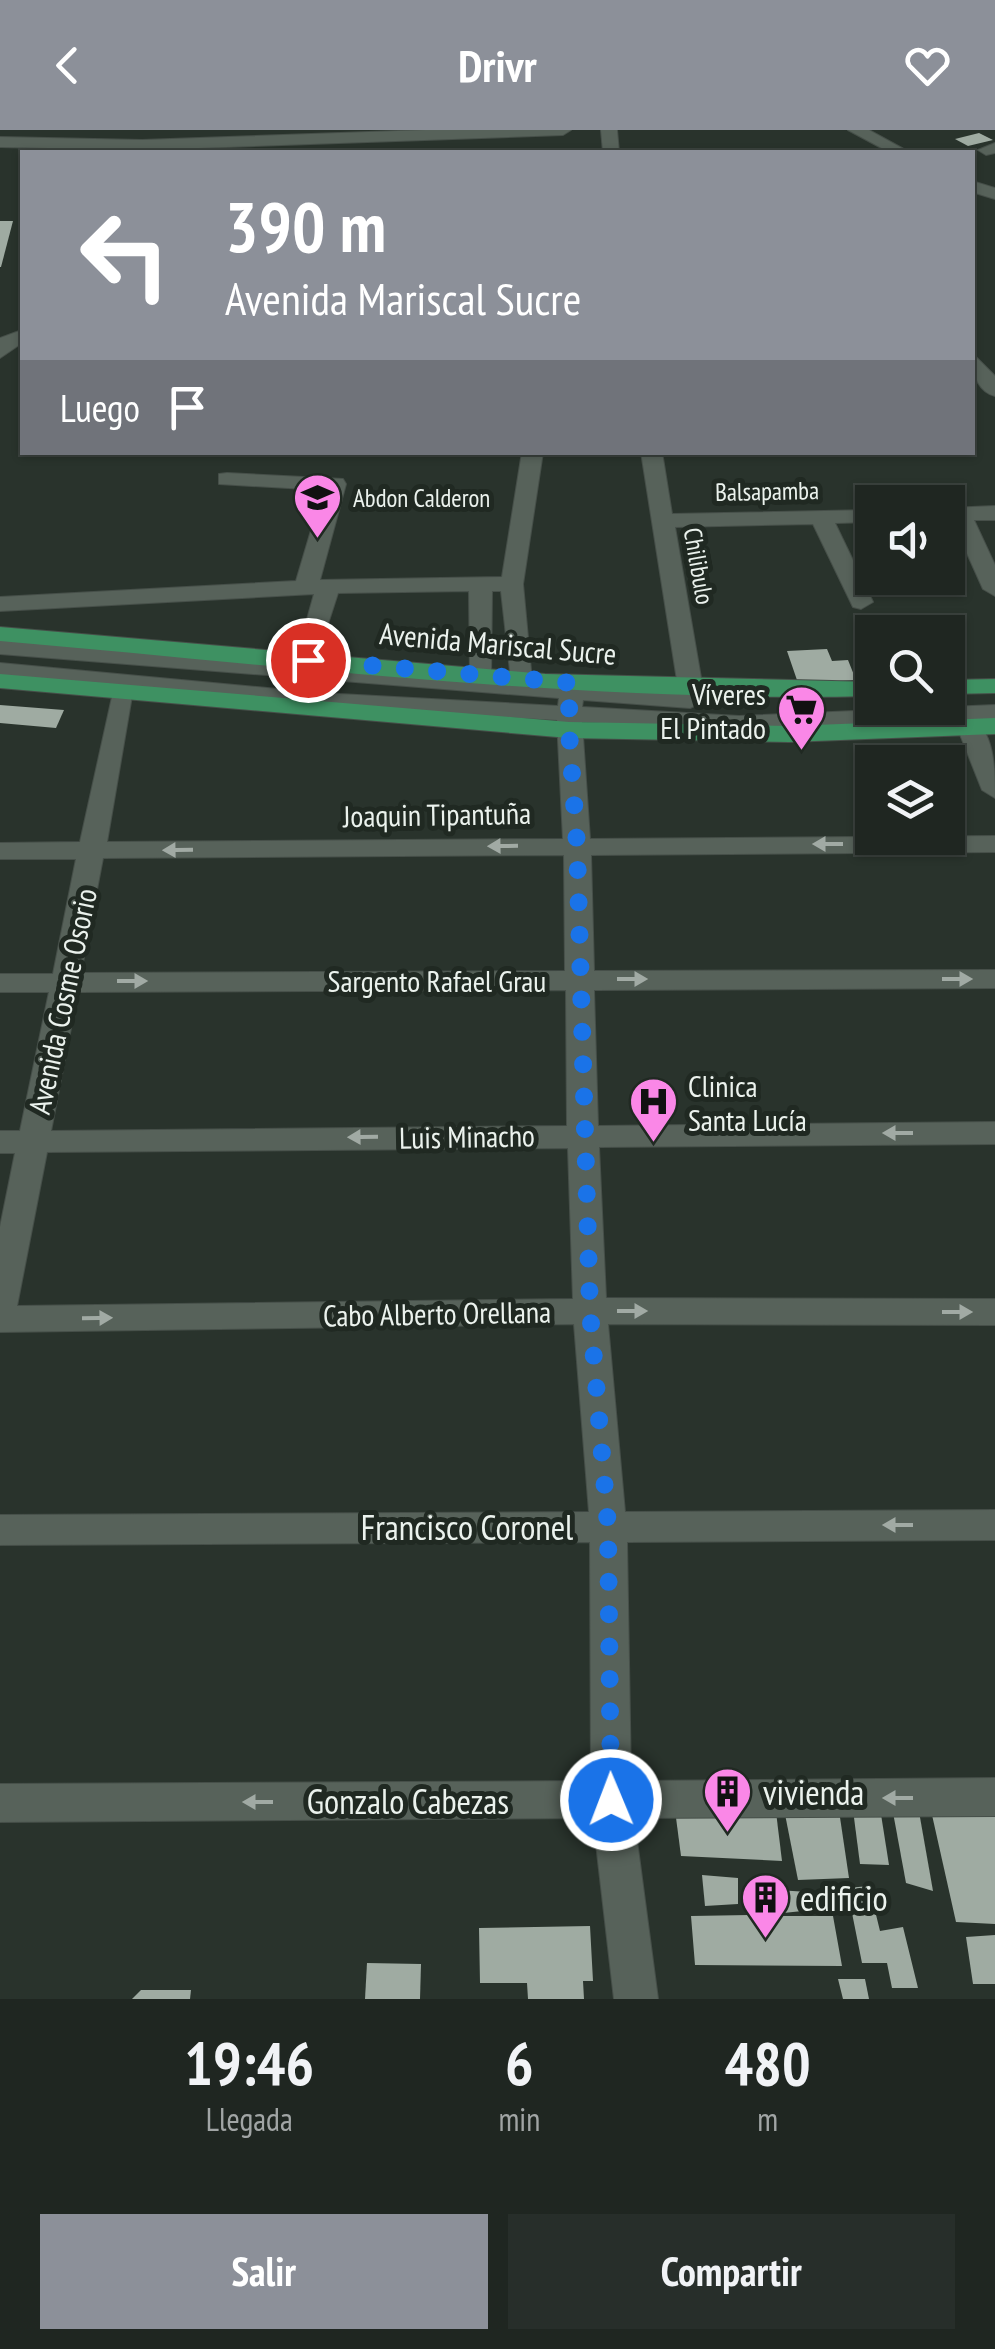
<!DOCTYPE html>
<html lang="es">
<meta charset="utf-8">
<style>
:root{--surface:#1f2621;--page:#272e2a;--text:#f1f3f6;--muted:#a1a5a5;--line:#3c433f;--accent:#8c9099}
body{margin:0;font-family:"PT Sans Narrow",sans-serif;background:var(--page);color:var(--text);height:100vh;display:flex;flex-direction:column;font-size:38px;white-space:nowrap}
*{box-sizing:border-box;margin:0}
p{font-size:32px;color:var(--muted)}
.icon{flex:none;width:55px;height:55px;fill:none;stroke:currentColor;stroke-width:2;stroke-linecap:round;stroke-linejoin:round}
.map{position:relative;height:1869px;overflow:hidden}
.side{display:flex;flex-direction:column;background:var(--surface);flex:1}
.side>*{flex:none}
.banner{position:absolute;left:20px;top:20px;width:955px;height:305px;border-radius:0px;box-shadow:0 2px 8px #0004,0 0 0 2px var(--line);background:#8c9099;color:#fff;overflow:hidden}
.fabs{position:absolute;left:855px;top:355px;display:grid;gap:20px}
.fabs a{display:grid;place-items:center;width:110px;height:110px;border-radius:0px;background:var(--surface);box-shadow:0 2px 8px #0004,0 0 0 2px var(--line);font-size:50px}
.pin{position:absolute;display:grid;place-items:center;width:85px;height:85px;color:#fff;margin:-42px;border:5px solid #fff;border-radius:50%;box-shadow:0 2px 10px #0007}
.me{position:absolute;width:110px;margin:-55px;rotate:359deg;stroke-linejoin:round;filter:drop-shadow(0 0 8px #0008)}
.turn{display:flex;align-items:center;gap:35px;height:210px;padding:0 40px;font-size:45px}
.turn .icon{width:130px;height:130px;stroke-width:2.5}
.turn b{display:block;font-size:70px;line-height:85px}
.then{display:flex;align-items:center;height:95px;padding:0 40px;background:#0003;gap:20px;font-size:38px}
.eta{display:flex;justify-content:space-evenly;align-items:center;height:170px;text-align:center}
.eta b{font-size:60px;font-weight:600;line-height:70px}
.action{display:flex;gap:20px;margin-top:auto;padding:20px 40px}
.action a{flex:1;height:115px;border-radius:0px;background:var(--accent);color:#fff;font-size:40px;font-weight:600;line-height:115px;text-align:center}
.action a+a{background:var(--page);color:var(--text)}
header{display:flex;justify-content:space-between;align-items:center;height:130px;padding:0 40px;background:var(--accent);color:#fff;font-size:45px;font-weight:600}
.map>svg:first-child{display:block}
.building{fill:#9faba2}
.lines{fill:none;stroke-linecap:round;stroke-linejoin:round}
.minor-casing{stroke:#464f49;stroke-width:2}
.major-casing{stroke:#464f49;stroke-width:2}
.minor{fill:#57625a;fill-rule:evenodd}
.major{fill:#3e9162;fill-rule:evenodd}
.oneway{fill:#a1aaa4}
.route{stroke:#1a73e8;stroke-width:18;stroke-dasharray:0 32.4}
.labels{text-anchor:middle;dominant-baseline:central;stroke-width:10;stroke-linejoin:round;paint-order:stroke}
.far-street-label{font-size:25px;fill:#ebf2ed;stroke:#202922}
.far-poi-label{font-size:25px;fill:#ebf2ed;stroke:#202922;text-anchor:start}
.street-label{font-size:30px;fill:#ebf2ed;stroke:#202922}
.poi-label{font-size:30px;fill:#ebf2ed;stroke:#202922;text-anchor:end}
.near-street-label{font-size:35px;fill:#ebf2ed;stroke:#202922}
.near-poi-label{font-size:35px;fill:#ebf2ed;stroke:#202922;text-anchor:start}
</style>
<header><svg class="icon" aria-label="back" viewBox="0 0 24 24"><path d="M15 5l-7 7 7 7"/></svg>Drivr<svg class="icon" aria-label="heart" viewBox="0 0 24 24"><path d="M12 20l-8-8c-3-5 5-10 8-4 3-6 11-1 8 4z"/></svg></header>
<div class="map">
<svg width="995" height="1869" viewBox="0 0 995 1869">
<rect width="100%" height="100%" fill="#29332c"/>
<g class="building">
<path d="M 979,3 L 993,10 L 968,16 L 955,9 Z"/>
<path d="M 0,91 L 13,91 L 1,137 L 0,137 Z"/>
<path d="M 827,519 L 832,531 L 848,530 L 856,550 L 798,553 L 787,521 Z"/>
<path d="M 0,575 L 64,580 L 56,598 L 0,593 Z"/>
<path d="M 782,1669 L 838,1674 L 849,1748 L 798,1750 Z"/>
<path d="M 995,1674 L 995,1794 L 956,1792 L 930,1676 Z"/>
<path d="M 918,1676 L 933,1761 L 906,1753 L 892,1677 Z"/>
<path d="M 880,1678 L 889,1735 L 860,1734 L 853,1680 Z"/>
<path d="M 675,1680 L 776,1682 L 782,1731 L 681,1726 Z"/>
<path d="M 702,1745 L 738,1748 L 738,1774 L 705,1776 Z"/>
<path d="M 869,1756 L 880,1801 L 903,1797 L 918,1858 L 892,1858 L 887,1833 L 862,1833 L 847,1758 Z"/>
<path d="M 747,1758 L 808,1762 L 812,1780 L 755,1786 L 833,1786 L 842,1836 L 695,1835 L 691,1786 L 749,1785 Z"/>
<path d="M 590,1796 L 593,1851 L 583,1851 L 584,1869 L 528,1869 L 527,1853 L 480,1853 L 479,1798 Z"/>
<path d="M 995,1805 L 995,1854 L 973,1854 L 966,1807 Z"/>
<path d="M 367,1833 L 421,1834 L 420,1869 L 365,1869 Z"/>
<path d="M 838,1849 L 865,1849 L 869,1869 L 843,1869 Z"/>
<path d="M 141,1860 L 191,1860 L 190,1869 L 132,1869 Z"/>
</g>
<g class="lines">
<defs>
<g id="minor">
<path d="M 425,0 L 571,0 L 563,5 L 142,20 L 0,17 L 0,7 L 142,10 Z"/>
<path d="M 601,0 L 617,0 L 619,22 L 603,22 Z"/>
<path d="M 848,0 L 869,0 L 909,22 L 889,22 Z"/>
<path d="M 995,13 L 995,23 L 986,25 L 978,20 Z"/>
<path d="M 972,51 L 995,58 L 995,69 L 972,62 Z"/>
<path d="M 22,200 L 22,213 L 0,228 L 0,208 Z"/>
<path d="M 972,223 L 995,246 L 995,266 C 976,261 972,240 972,223 Z"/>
<path d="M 522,322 L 543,322 L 523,454 L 532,551 L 561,554 L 573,546 L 582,548 L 585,555 L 679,563 L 641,322 L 662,322 L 672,384 L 872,380 L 872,392 L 835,393 L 873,472 L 861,479 L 853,477 L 813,394 L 675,397 L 705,571 L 690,578 L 583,570 L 582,577 L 739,586 L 995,575 L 995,589 L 974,590 C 995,604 995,643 995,668 L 982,660 L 957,597 L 965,591 L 739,600 L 582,592 L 590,709 L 995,706 L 995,722 L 591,725 L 594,841 L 995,840 L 995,858 L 594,860 L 598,996 L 995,992 L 995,1014 L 599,1017 L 606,1168 L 995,1169 L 995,1195 L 608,1194 L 625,1382 L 995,1380 L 995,1410 L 627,1412 L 631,1651 L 995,1648 L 995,1686 L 634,1688 L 658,1869 L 614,1869 L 593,1688 L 0,1692 L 0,1654 L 591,1651 L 590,1412 L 0,1415 L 0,1385 L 589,1382 L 574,1194 L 0,1202 L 0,1097 L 15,1023 L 0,1023 L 0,1001 L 20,1001 L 49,862 L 0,862 L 0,844 L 53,844 L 76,729 L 0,729 L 0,713 L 80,712 L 114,558 L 0,547 L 0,533 L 321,563 L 558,576 L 559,568 L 0,524 L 0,510 L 299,533 L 296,529 L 314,464 L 0,481 L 0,467 L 296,451 L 323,360 L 219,354 L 219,344 L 227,343 L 343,349 L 346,354 L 320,450 L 502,447 ZM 469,461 L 470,546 L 315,534 L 338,463 ZM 492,461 L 501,461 L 511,550 L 491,548 ZM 133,560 L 321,577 L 557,590 L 563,709 L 107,712 ZM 564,725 L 565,841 L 81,843 L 103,728 ZM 566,860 L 567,996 L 51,1001 L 78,862 ZM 568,1018 L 573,1169 L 17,1176 L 47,1022 Z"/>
<path d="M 995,376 L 995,390 L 974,390 L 995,435 L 995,466 L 983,459 L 952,390 L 948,390 L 948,378 Z"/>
</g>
<g id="major">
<path d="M 0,497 L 545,544 L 872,552 L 872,566 C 581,573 290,536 0,511 Z"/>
<path d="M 0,544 L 569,592 L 789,596 L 995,588 L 995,604 L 789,612 L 569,608 L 0,558 Z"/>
<path d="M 995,549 L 995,563 L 948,564 L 948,550 Z"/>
</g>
</defs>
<use href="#minor" class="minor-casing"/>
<use href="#major" class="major-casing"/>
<use href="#minor" class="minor"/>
<use href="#major" class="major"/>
</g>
<defs><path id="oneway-solid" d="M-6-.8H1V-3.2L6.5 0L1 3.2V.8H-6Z" transform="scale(2.5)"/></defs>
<g class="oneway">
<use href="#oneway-solid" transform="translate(828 714) rotate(180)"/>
<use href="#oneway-solid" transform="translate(503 716) rotate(179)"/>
<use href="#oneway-solid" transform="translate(178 720) rotate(179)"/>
<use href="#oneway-solid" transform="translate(632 849)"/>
<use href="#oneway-solid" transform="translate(957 849)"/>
<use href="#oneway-solid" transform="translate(132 851)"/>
<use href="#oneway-solid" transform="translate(898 1003) rotate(180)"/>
<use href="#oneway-solid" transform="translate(363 1007) rotate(179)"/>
<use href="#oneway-solid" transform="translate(632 1181)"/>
<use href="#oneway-solid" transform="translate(957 1182)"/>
<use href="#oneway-solid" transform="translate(97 1188) rotate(-1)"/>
<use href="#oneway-solid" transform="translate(898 1395) rotate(180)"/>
<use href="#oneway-solid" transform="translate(898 1668) rotate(180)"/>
<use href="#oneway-solid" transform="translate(258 1672) rotate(180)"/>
</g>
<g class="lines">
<path class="route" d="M 308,530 L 573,553 L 568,586 L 577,715 L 590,1181 L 608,1396 L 611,1670"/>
</g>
<defs>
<symbol id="school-pin" viewBox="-11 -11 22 30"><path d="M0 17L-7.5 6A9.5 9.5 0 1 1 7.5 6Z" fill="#fa87e7" stroke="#202922"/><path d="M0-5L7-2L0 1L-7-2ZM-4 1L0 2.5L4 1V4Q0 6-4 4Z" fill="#111"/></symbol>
<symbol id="supermarket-pin" viewBox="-11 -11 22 30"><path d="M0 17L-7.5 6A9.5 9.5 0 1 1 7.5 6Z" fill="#fa87e7" stroke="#202922"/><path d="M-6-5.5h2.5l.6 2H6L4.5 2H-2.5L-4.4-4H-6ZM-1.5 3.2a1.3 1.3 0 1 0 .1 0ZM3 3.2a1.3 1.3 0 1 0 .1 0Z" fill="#111"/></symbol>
<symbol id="hospital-pin" viewBox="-11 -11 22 30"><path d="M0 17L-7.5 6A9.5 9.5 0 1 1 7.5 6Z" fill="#fa87e7" stroke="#202922"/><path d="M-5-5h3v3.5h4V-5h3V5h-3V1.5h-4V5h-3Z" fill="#111"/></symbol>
<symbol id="building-pin" viewBox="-11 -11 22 30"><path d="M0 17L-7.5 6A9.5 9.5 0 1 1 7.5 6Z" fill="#fa87e7" stroke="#202922"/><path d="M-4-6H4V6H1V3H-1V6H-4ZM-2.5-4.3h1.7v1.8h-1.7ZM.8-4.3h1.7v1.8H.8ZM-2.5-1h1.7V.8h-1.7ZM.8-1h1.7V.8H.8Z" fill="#111"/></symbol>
</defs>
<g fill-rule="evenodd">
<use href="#school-pin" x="290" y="340" width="55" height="75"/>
<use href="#supermarket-pin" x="774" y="552" width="55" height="75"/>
<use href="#hospital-pin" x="626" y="944" width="55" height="75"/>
<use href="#building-pin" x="700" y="1634" width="55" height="75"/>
<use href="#building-pin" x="738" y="1740" width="55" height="75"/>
</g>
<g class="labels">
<g class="far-street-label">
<text transform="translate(767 361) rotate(-1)">Balsapamba</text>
<text transform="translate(699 436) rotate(80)">Chilibulo</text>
</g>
<g class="far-poi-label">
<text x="353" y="368">Abdon Calderon</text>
</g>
<g class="street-label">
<text transform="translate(498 513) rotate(5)">Avenida Mariscal Sucre</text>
<text transform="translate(437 684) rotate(-1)">Joaquin Tipantuña</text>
<text x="437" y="850">Sargento Rafael Grau</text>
<text transform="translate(62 871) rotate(-78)">Avenida Cosme Osorio</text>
<text transform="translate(467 1006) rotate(-1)">Luis Minacho</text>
<text transform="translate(437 1183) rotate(-1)">Cabo Alberto Orellana</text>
</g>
<g class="poi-label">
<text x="766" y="563">Víveres<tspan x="766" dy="34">El Pintado</tspan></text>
<text x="688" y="955" text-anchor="start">Clinica<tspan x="688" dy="34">Santa Lucía</tspan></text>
</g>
<g class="near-street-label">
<text x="467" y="1397">Francisco Coronel</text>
<text x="408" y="1671">Gonzalo Cabezas</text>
</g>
<g class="near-poi-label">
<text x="763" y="1662">vivienda</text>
<text x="800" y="1768">edificio</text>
</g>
</g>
</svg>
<div class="fabs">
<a><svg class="icon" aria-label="sound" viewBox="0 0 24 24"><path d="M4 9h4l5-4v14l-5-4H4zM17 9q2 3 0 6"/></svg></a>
<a><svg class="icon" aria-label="search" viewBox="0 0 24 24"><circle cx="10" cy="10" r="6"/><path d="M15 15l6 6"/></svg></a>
<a><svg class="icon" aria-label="layers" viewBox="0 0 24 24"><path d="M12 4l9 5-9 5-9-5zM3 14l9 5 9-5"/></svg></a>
</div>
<div class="pin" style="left:308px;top:530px;background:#d93025"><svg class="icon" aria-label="arrive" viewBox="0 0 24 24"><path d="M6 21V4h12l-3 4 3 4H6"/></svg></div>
<svg class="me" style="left:611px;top:1670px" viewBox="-20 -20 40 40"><circle r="17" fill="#1a73e8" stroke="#fff" stroke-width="3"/><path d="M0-11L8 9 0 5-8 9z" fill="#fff"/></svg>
<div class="banner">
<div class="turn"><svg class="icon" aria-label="left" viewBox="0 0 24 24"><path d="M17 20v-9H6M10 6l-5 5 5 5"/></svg><div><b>390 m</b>Avenida Mariscal Sucre</div></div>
<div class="then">Luego<svg class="icon" aria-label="arrive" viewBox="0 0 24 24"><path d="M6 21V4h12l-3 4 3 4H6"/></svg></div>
</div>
</div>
<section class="side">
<div class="eta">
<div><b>19:46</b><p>Llegada</p></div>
<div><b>6</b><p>min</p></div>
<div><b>480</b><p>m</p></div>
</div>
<div class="action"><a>Salir</a><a>Compartir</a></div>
</section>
